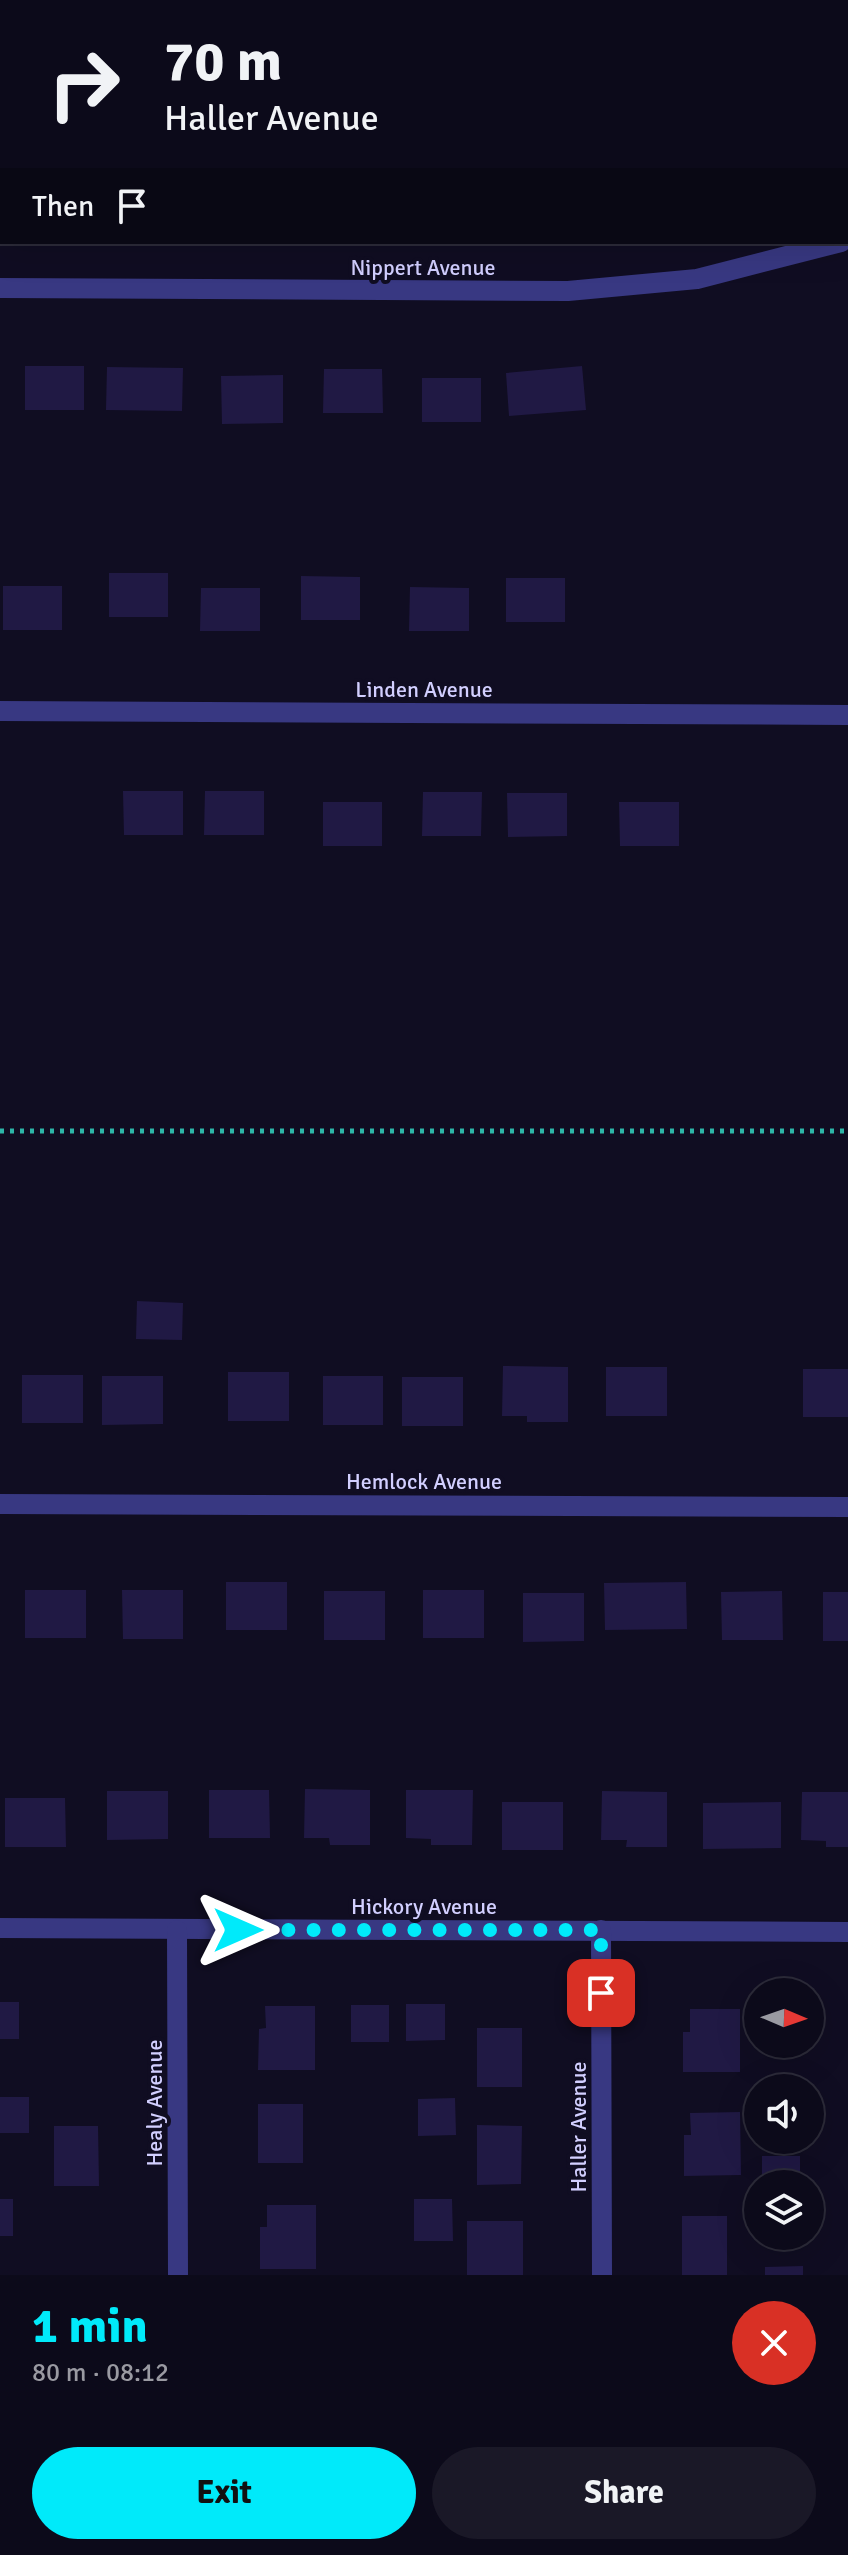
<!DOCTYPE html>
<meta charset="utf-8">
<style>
:root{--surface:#0c0a1a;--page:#1a1827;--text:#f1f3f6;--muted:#9a9aa2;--line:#2c2b39;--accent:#00eafa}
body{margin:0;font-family:Signika,sans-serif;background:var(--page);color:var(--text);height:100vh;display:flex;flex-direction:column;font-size:30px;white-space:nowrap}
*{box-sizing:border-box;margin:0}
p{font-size:26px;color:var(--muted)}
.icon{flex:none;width:44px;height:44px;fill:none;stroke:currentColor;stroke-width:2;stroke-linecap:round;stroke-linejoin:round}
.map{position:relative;height:2275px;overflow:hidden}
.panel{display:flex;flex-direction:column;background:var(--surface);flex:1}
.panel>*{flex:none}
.banner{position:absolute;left:0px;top:0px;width:848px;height:244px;box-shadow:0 8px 32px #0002,0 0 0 2px var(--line);background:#0c0a1a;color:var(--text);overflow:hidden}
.needle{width:52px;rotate:92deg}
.fabs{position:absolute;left:744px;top:1978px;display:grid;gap:16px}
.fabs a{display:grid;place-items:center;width:80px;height:80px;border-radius:50%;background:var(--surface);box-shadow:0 8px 32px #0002,0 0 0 2px var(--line);font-size:40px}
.pin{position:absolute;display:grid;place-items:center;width:68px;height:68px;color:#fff;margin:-34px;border-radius:16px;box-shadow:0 4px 12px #0006}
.me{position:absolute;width:88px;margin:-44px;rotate:90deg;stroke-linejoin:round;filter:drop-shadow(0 0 6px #0008)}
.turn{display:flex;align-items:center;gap:28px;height:168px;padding:0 32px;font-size:36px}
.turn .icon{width:104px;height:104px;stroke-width:2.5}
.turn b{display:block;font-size:56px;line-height:68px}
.then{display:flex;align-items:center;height:76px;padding:0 32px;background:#0003;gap:16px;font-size:30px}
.round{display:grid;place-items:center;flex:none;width:84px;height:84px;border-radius:42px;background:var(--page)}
.headline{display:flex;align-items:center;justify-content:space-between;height:136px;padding:0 32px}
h1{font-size:48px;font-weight:700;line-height:60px;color:var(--accent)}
.primary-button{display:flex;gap:16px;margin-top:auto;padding:16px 32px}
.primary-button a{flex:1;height:92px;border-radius:48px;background:var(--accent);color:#111;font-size:32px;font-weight:700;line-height:92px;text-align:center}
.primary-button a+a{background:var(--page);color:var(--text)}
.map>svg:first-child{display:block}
.building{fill:#201944}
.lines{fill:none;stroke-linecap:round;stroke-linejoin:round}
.path{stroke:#2db5a8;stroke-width:5;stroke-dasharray:4 6;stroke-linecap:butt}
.street{stroke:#383882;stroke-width:20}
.route{stroke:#00eafa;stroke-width:14;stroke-dasharray:0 25.2}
.labels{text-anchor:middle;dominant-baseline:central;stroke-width:8;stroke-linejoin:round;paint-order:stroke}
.street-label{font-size:22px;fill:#d2cfff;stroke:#100d22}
</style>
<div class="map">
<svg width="848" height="2275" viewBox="0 0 848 2275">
<rect width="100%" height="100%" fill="#100d22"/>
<g class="building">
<rect x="25" y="366" width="59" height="44"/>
<path d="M 582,366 L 586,410 L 509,416 L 506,373 Z"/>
<path d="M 107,367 L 183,368 L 182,411 L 106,410 Z"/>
<path d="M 324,369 L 382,369 L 383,413 L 323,413 Z"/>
<path d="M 283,375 L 283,423 L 222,424 L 221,376 Z"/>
<rect x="422" y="378" width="59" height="44"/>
<rect x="109" y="573" width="59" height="44"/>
<path d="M 301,576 L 360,577 L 360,620 L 301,620 Z"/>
<rect x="506" y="578" width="59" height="44"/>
<rect x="3" y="586" width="59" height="44"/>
<path d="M 410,587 L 469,588 L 469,631 L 409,631 Z"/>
<path d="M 201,588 L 260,588 L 260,631 L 200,631 Z"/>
<path d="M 123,791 L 183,791 L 183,835 L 124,835 Z"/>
<path d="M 205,791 L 264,791 L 264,835 L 204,835 Z"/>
<path d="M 423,792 L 482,792 L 481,836 L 422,836 Z"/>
<path d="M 507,793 L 567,793 L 567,836 L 508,837 Z"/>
<rect x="323" y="802" width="59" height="44"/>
<path d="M 619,802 L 679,802 L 679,846 L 620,846 Z"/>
<path d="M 137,1301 L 183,1303 L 182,1340 L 136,1339 Z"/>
<path d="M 503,1366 L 568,1367 L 568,1422 L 527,1422 L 527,1416 L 502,1416 Z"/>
<rect x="606" y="1367" width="61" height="49"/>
<rect x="803" y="1369" width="45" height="48"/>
<rect x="228" y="1372" width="61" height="49"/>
<rect x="22" y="1375" width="61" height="48"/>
<path d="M 102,1376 L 163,1376 L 163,1424 L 102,1425 Z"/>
<rect x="323" y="1376" width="60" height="49"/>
<rect x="402" y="1377" width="61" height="49"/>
<rect x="226" y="1582" width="61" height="48"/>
<path d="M 686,1582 L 687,1629 L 605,1630 L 604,1583 Z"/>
<rect x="25" y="1590" width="61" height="48"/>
<path d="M 122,1590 L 183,1590 L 183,1639 L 123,1639 Z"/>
<rect x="423" y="1590" width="61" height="48"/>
<rect x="324" y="1591" width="61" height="49"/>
<path d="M 782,1591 L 783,1640 L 722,1640 L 721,1592 Z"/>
<rect x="823" y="1592" width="25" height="49"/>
<path d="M 523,1593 L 584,1593 L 584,1641 L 523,1642 Z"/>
<path d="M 305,1789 L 370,1790 L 370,1845 L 330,1845 L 329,1838 L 304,1838 Z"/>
<path d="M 209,1790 L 269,1790 L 270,1838 L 209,1838 Z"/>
<path d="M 406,1790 L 473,1790 L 472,1845 L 431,1845 L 431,1839 L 406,1838 Z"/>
<path d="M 107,1791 L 168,1791 L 168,1839 L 107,1840 Z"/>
<path d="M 602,1791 L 667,1792 L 667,1847 L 626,1847 L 627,1840 L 601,1840 Z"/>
<path d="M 802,1792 L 848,1792 L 848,1847 L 826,1847 L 826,1841 L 801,1840 Z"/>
<path d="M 5,1798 L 65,1798 L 66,1847 L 5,1847 Z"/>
<rect x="502" y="1802" width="61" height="48"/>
<path d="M 781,1802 L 781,1848 L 703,1849 L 703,1803 Z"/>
<rect x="0" y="2002" width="19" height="37"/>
<path d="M 406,2004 L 445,2004 L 445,2040 L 406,2041 Z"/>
<rect x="351" y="2005" width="38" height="37"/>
<path d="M 265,2006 L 315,2006 L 315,2070 L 258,2070 L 259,2029 L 266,2028 Z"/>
<path d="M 690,2009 L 740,2009 L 740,2072 L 683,2072 L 683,2032 L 690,2032 Z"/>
<rect x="477" y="2028" width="45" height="59"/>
<rect x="0" y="2097" width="29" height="36"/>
<path d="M 455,2098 L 456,2135 L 418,2136 L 418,2099 Z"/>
<rect x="258" y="2104" width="45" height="59"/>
<path d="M 740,2112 L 741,2175 L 684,2176 L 684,2135 L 691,2135 L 690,2113 Z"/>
<path d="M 477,2125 L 522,2126 L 521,2184 L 477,2185 Z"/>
<path d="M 54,2126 L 98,2126 L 99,2186 L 54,2186 Z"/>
<rect x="762" y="2156" width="38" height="28"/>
<rect x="0" y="2199" width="13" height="37"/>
<path d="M 414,2199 L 452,2199 L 453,2241 L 414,2241 Z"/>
<path d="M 267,2205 L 316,2205 L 316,2269 L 260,2269 L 260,2227 L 267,2227 Z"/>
<rect x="682" y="2216" width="45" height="59"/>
<rect x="467" y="2221" width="56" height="54"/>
<path d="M 803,2266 L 803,2275 L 765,2275 L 765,2267 Z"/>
</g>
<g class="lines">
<path class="path" d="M 0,1131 L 848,1131"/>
<g class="street">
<path d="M 0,288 L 568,291 L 697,279 L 841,242"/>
<path d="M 0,711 L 848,715"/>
<path d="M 0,1504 L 848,1507"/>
<path d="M 0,1928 L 848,1932"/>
<path d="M 177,1930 L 178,2275"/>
<path d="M 601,1930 L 602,2275"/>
</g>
</g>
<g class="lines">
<path class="route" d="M 238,1930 L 601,1930 L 601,1993"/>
</g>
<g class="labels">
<g class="street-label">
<text x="423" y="267">Nippert Avenue</text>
<text x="424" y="689">Linden Avenue</text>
<text x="424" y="1481">Hemlock Avenue</text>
<text x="424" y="1906">Hickory Avenue</text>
<text transform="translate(154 2103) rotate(-90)">Healy Avenue</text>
<text transform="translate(578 2127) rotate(-90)">Haller Avenue</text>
</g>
</g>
</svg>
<div class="fabs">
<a><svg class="needle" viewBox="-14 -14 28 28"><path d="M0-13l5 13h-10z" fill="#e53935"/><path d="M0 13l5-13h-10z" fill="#9a9aa2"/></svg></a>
<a><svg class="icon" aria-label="sound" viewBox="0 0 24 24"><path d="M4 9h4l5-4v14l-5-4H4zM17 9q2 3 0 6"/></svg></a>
<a><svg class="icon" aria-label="layers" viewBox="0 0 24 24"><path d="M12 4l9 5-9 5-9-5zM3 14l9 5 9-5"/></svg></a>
</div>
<div class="pin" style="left:601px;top:1993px;background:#d93025"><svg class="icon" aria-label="arrive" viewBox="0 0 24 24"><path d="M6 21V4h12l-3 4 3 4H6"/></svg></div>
<svg class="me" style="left:238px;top:1930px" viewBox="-20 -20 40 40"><path d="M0-17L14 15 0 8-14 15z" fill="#00eafa" stroke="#fff" stroke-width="4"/></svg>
<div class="banner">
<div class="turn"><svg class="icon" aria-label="right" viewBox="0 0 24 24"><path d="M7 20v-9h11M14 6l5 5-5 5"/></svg><div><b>70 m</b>Haller Avenue</div></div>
<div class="then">Then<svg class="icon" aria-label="arrive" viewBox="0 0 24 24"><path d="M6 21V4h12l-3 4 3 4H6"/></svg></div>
</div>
</div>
<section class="panel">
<div class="headline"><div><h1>1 min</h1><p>80 m · 08:12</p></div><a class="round" style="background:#d93025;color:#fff"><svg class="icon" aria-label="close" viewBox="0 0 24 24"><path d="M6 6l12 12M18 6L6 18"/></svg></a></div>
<div class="primary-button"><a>Exit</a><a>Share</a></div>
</section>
